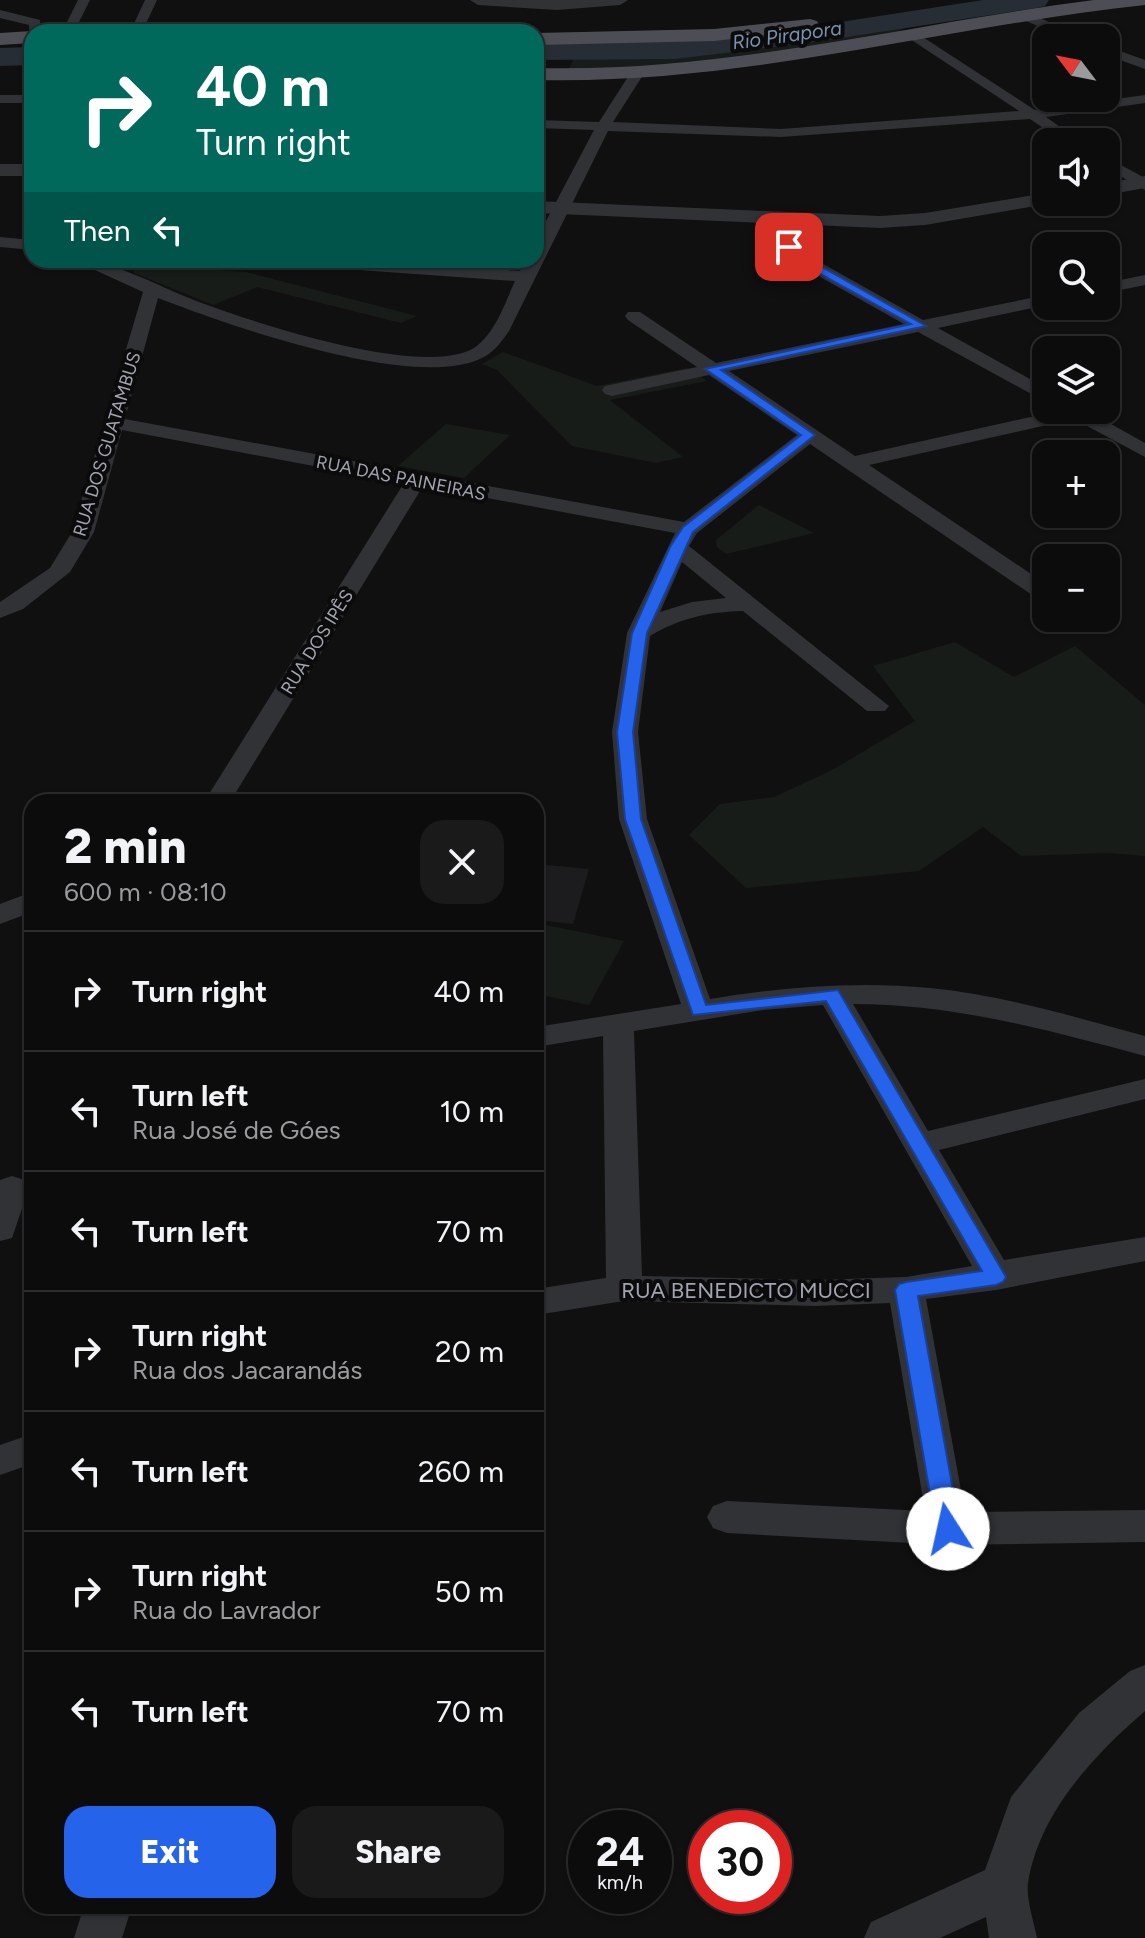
<!DOCTYPE html>
<meta charset="utf-8">
<style>
:root{--surface:#0c0c0d;--page:#1a1a1b;--text:#f1f3f6;--muted:#9a9b9d;--line:#2c2c2e;--accent:#2563eb}
body{margin:0;font-family:Figtree,sans-serif;background:var(--page);color:var(--text);height:100vh;display:flex;flex-direction:column;font-size:30px;white-space:nowrap}
*{box-sizing:border-box;margin:0}
p{font-size:26px;color:var(--muted)}
.icon{flex:none;width:44px;height:44px;fill:none;stroke:currentColor;stroke-width:2;stroke-linecap:round;stroke-linejoin:round}
.map{position:relative;flex:1;overflow:hidden}
.panel{position:absolute;left:24px;top:794px;width:520px;height:1120px;display:flex;flex-direction:column;background:var(--surface);border-radius:24px;box-shadow:0 2px 6px #0004,0 0 0 2px var(--line)}
.panel>*{flex:none}
.top-card{position:absolute;left:24px;top:24px;width:520px;height:244px;border-radius:24px;box-shadow:0 2px 6px #0004,0 0 0 2px var(--line);background:#00695c;color:#fff;overflow:hidden}
.needle{width:52px;rotate:302deg}
.tools{position:absolute;left:1032px;top:24px;display:grid;gap:16px}
.tools a{display:grid;place-items:center;width:88px;height:88px;border-radius:16px;background:var(--surface);box-shadow:0 2px 6px #0004,0 0 0 2px var(--line);font-size:40px}
.speed{position:absolute;left:568px;top:1810px;display:flex;gap:16px;font-size:40px;font-weight:700;text-align:center}
.speed>*{display:grid;place-content:center;width:104px;height:104px;border-radius:50%;background:var(--surface);box-shadow:0 2px 6px #0004,0 0 0 2px var(--line);line-height:1}
.speed small{font-size:20px;font-weight:400}
.speed .limit{border:12px solid #d22;background:#fff;color:#111}
.pin{position:absolute;display:grid;place-items:center;width:68px;height:68px;color:#fff;margin:-34px;border-radius:16px;box-shadow:0 4px 12px #0006}
.me{position:absolute;width:88px;margin:-44px;rotate:350deg;stroke-linejoin:round;filter:drop-shadow(0 0 6px #0008)}
.turn{display:flex;align-items:center;gap:28px;height:168px;padding:0 40px;font-size:36px}
.turn .icon{width:104px;height:104px;stroke-width:2.5}
.turn b{display:block;font-size:56px;line-height:68px}
.then{display:flex;align-items:center;height:76px;padding:0 40px;background:#0003;gap:16px;font-size:30px}
.round{display:grid;place-items:center;flex:none;width:84px;height:84px;border-radius:24px;background:var(--page)}
.headline{display:flex;align-items:center;justify-content:space-between;height:136px;padding:0 40px}
h1{font-size:48px;font-weight:800;line-height:60px}
.primary-button{display:flex;gap:16px;margin-top:auto;padding:16px 40px}
.primary-button a{flex:1;height:92px;border-radius:24px;background:var(--accent);color:#fff;font-size:32px;font-weight:800;line-height:92px;text-align:center}
.primary-button a+a{background:var(--page);color:var(--text)}
ul{padding:0;list-style:none}
li{display:flex;align-items:center;gap:24px;height:120px;padding:0 40px;border-top:2px solid var(--line)}
li div{flex:1}
li b{display:block;font-size:30px}
li em{font-style:normal}
.map>svg:first-child{display:block}
.built{fill:#1c1c1e}
.green{fill:#171c18}
.lines{fill:none;stroke-linecap:round;stroke-linejoin:round}
.river{fill:#272d34;fill-rule:evenodd}
.minor{fill:#313236;fill-rule:evenodd}
.tertiary{fill:#313236;fill-rule:evenodd}
.primary{fill:#4d4e55;fill-rule:evenodd}
.route{fill:#2563eb;stroke:#184099;stroke-width:2}
.labels{text-anchor:middle;dominant-baseline:central;stroke-width:8;stroke-linejoin:round;paint-order:stroke}
.far-street-label{font-size:18px;fill:#a2a5b1;stroke:#0b0b0c}
.far-water-label{font-size:20px;font-style:italic;fill:#7a91ac;stroke:#0b0b0c}
.street-label{font-size:22px;fill:#a2a5b1;stroke:#0b0b0c}
</style>
<div class="map">
<svg width="1145" height="1938" viewBox="0 0 1145 1938">
<rect width="100%" height="100%" fill="#101011"/>
<path class="built" d="M 536,864 L 589,869 L 573,924 L 536,920 Z"/>
<g class="green">
<path d="M 935,15 L 869,29 L 687,52 L 536,49 L 536,41 L 814,27 Z"/>
<path d="M 914,24 L 897,32 L 752,59 L 567,71 L 578,52 L 653,55 L 749,51 Z"/>
<path d="M 143,265 L 246,272 L 417,316 L 401,323 L 257,287 L 213,305 L 134,273 L 134,269 Z"/>
<path d="M 503,352 L 597,386 L 687,368 L 707,381 L 610,400 L 683,457 L 656,463 L 572,446 L 497,370 L 482,364 Z"/>
<path d="M 446,424 L 510,435 L 464,478 L 398,466 Z"/>
<path d="M 759,505 L 814,533 L 726,554 L 717,547 L 716,540 Z"/>
<path d="M 955,642 L 1014,677 L 1075,646 L 1145,705 L 1145,856 L 1109,853 L 1021,856 L 983,827 L 919,871 L 746,888 L 689,835 L 720,804 L 774,797 L 832,770 L 915,721 L 873,666 Z"/>
<path d="M 536,923 L 624,941 L 589,1005 L 536,994 Z"/>
</g>
<g class="lines">
<g class="river">
<path d="M 983,0 L 1049,0 L 1045,6 L 1036,8 L 808,43 L 675,59 L 536,60 L 536,42 L 675,41 L 808,27 Z"/>
<path d="M 32,47 L 32,65 L 0,66 L 0,48 Z"/>
</g>
<g class="minor">
<path d="M 78,0 L 90,0 L 74,32 L 62,32 Z"/>
<path d="M 145,0 L 157,0 L 142,32 L 130,32 Z"/>
<path d="M 0,10 L 40,20 L 41,32 L 30,35 L 29,25 L 0,18 Z"/>
<path d="M 1019,12 L 1027,12 L 1083,38 L 1066,38 L 1019,18 Z"/>
<path d="M 912,30 L 1035,110 L 1145,95 L 1145,103 L 1046,117 L 1081,142 L 1064,142 L 1030,119 L 781,137 L 608,131 L 509,331 C 502,341 495,351 484,357 C 417,393 228,325 158,298 L 125,419 L 684,522 L 797,435 L 709,375 L 612,396 L 605,394 L 602,390 L 605,386 L 697,367 L 628,320 L 625,316 L 628,312 L 640,312 L 716,363 L 904,324 L 797,264 L 781,247 L 769,220 L 771,217 L 783,217 L 796,245 L 809,256 L 923,320 L 1046,295 L 1046,305 L 938,328 L 1046,388 L 1046,402 L 918,332 L 729,371 L 855,456 L 1062,410 L 1086,410 L 1145,443 L 1145,457 L 1074,419 L 869,465 L 1046,584 L 1046,601 L 1038,599 L 810,444 L 697,533 L 689,546 L 889,706 L 885,711 L 867,711 L 743,611 C 708,612 680,618 650,636 L 638,732 L 647,819 L 710,999 C 783,987 856,981 930,988 C 1003,995 1074,1017 1145,1036 L 1145,1056 C 1048,1030 954,1004 853,1004 L 928,1131 L 1145,1079 L 1145,1099 L 939,1150 L 1004,1260 L 1145,1237 L 1145,1261 L 996,1290 L 926,1299 L 965,1512 L 1145,1510 L 1145,1542 L 948,1545 L 727,1533 L 713,1528 L 707,1517 L 713,1506 L 727,1501 L 925,1511 L 890,1303 L 815,1306 L 624,1301 L 536,1315 L 536,1289 L 606,1278 L 603,1036 L 536,1047 L 536,1027 L 681,1004 L 619,819 L 612,732 L 627,633 L 675,533 L 423,486 L 230,802 L 204,802 L 404,483 L 122,430 L 94,532 L 70,572 L 23,609 L 0,618 L 0,602 L 50,568 L 72,532 L 143,292 L 73,260 C 114,260 155,285 194,300 C 248,321 423,379 474,348 C 495,334 505,303 515,281 L 288,265 L 280,260 L 361,260 L 520,271 L 526,260 L 536,260 L 536,240 L 594,130 L 536,128 L 536,120 L 599,122 L 631,72 L 636,71 L 643,75 L 613,122 L 781,129 L 1019,111 L 907,37 L 906,34 ZM 682,562 L 726,598 L 692,602 L 660,612 ZM 823,1005 L 972,1266 L 906,1277 L 815,1280 L 642,1276 L 634,1031 L 763,1010 Z"/>
<path d="M 1106,46 L 1145,60 L 1145,69 L 1106,55 Z"/>
<rect x="0" y="95" width="32" height="8"/>
<path d="M 1106,157 L 1145,178 L 1145,190 L 1106,168 Z"/>
<path d="M 0,237 L 32,240 L 32,250 L 0,247 Z"/>
<path d="M 1145,275 L 1145,285 L 1106,293 L 1106,283 Z"/>
<path d="M 32,892 L 32,912 L 0,924 L 0,904 Z"/>
<path d="M 12,1176 L 24,1180 L 29,1188 L 12,1238 L 0,1241 L 0,1180 Z"/>
<path d="M 32,1434 L 32,1464 L 0,1475 L 0,1445 Z"/>
<path d="M 1145,1665 L 1145,1711 C 1094,1755 1039,1813 1028,1883 C 1026,1899 1034,1922 1037,1938 L 989,1938 L 986,1917 L 940,1938 L 864,1938 L 871,1922 L 985,1870 L 1011,1797 L 1079,1713 L 1130,1671 Z"/>
<path d="M 84,1906 L 132,1906 L 122,1938 L 74,1938 Z"/>
</g>
<g class="tertiary">
<path d="M 470,0 L 628,0 L 620,5 L 557,10 L 478,5 Z"/>
<rect x="0" y="164" width="32" height="12"/>
<path d="M 1145,176 L 1145,188 L 1106,195 L 1106,183 Z"/>
<path d="M 1046,193 L 1046,202 L 1053,203 L 925,225 L 880,228 L 536,213 L 536,201 L 880,216 L 925,213 Z"/>
</g>
<g class="primary">
<path d="M 1094,0 L 1145,0 L 1145,5 C 941,27 743,85 536,80 L 536,68 C 727,73 906,24 1094,0 Z"/>
<path d="M 810,19 L 817,21 L 819,25 L 817,29 L 714,41 L 536,45 L 536,33 L 714,29 Z"/>
<path d="M 32,31 L 35,32 L 32,32 L 32,43 L 0,45 L 0,33 Z"/>
</g>
</g>
<path class="route" d="M 789,244 L 806,258 L 926,326 L 721,370 L 815,435 L 693,532 L 647,633 L 633,732 L 641,819 L 706,1005 L 838,990 L 1006,1277 L 1003,1282 L 996,1285 L 918,1296 L 960,1529 L 957,1536 L 948,1539 L 939,1536 L 936,1529 L 895,1290 L 899,1284 L 906,1282 L 982,1271 L 826,1001 L 693,1015 L 625,819 L 617,732 L 632,633 L 670,547 L 683,527 L 801,435 L 705,369 L 911,324 L 799,262 L 784,247 Z"/>
<g class="labels">
<g class="far-street-label">
<text transform="translate(107 444) rotate(-73)">RUA DOS GUATAMBUS</text>
<text transform="translate(401 478) rotate(11)">RUA DAS PAINEIRAS</text>
<text transform="translate(317 642) rotate(-58)">RUA DOS IPÊS</text>
</g>
<g class="far-water-label">
<text transform="translate(787 35) rotate(-8)">Rio Pirapora</text>
</g>
<g class="street-label">
<text x="746" y="1290">RUA BENEDICTO MUCCI</text>
</g>
</g>
</svg>
<div class="tools">
<a><svg class="needle" viewBox="-14 -14 28 28"><path d="M0-13l5 13h-10z" fill="#e53935"/><path d="M0 13l5-13h-10z" fill="#9a9b9d"/></svg></a>
<a><svg class="icon" aria-label="sound" viewBox="0 0 24 24"><path d="M4 9h4l5-4v14l-5-4H4zM17 9q2 3 0 6"/></svg></a>
<a><svg class="icon" aria-label="search" viewBox="0 0 24 24"><circle cx="10" cy="10" r="6"/><path d="M15 15l6 6"/></svg></a>
<a><svg class="icon" aria-label="layers" viewBox="0 0 24 24"><path d="M12 4l9 5-9 5-9-5zM3 14l9 5 9-5"/></svg></a>
<a>+</a>
<a>−</a>
</div>
<div class="speed"><div>24<small>km/h</small></div><div class="limit">30</div></div>
<div class="pin" style="left:789px;top:247px;background:#d93025"><svg class="icon" aria-label="arrive" viewBox="0 0 24 24"><path d="M6 21V4h12l-3 4 3 4H6"/></svg></div>
<svg class="me" style="left:948px;top:1529px" viewBox="-20 -20 40 40"><circle r="19" fill="#fff"/><path d="M0-13L10 11 0 6-10 11z" fill="#2563eb"/></svg>
<div class="top-card">
<div class="turn"><svg class="icon" aria-label="right" viewBox="0 0 24 24"><path d="M7 20v-9h11M14 6l5 5-5 5"/></svg><div><b>40 m</b>Turn right</div></div>
<div class="then">Then<svg class="icon" aria-label="left" viewBox="0 0 24 24"><path d="M17 20v-9H6M10 6l-5 5 5 5"/></svg></div>
</div>
<section class="panel">
<div class="headline"><div><h1>2 min</h1><p>600 m · 08:10</p></div><a class="round"><svg class="icon" aria-label="close" viewBox="0 0 24 24"><path d="M6 6l12 12M18 6L6 18"/></svg></a></div>
<ul>
<li><svg class="icon" aria-label="right" viewBox="0 0 24 24"><path d="M7 20v-9h11M14 6l5 5-5 5"/></svg><div><b>Turn right</b></div><em>40 m</em></li>
<li><svg class="icon" aria-label="left" viewBox="0 0 24 24"><path d="M17 20v-9H6M10 6l-5 5 5 5"/></svg><div><b>Turn left</b><p>Rua José de Góes</p></div><em>10 m</em></li>
<li><svg class="icon" aria-label="left" viewBox="0 0 24 24"><path d="M17 20v-9H6M10 6l-5 5 5 5"/></svg><div><b>Turn left</b></div><em>70 m</em></li>
<li><svg class="icon" aria-label="right" viewBox="0 0 24 24"><path d="M7 20v-9h11M14 6l5 5-5 5"/></svg><div><b>Turn right</b><p>Rua dos Jacarandás</p></div><em>20 m</em></li>
<li><svg class="icon" aria-label="left" viewBox="0 0 24 24"><path d="M17 20v-9H6M10 6l-5 5 5 5"/></svg><div><b>Turn left</b></div><em>260 m</em></li>
<li><svg class="icon" aria-label="right" viewBox="0 0 24 24"><path d="M7 20v-9h11M14 6l5 5-5 5"/></svg><div><b>Turn right</b><p>Rua do Lavrador</p></div><em>50 m</em></li>
<li><svg class="icon" aria-label="left" viewBox="0 0 24 24"><path d="M17 20v-9H6M10 6l-5 5 5 5"/></svg><div><b>Turn left</b></div><em>70 m</em></li>
</ul>
<div class="primary-button"><a>Exit</a><a>Share</a></div>
</section>
</div>
